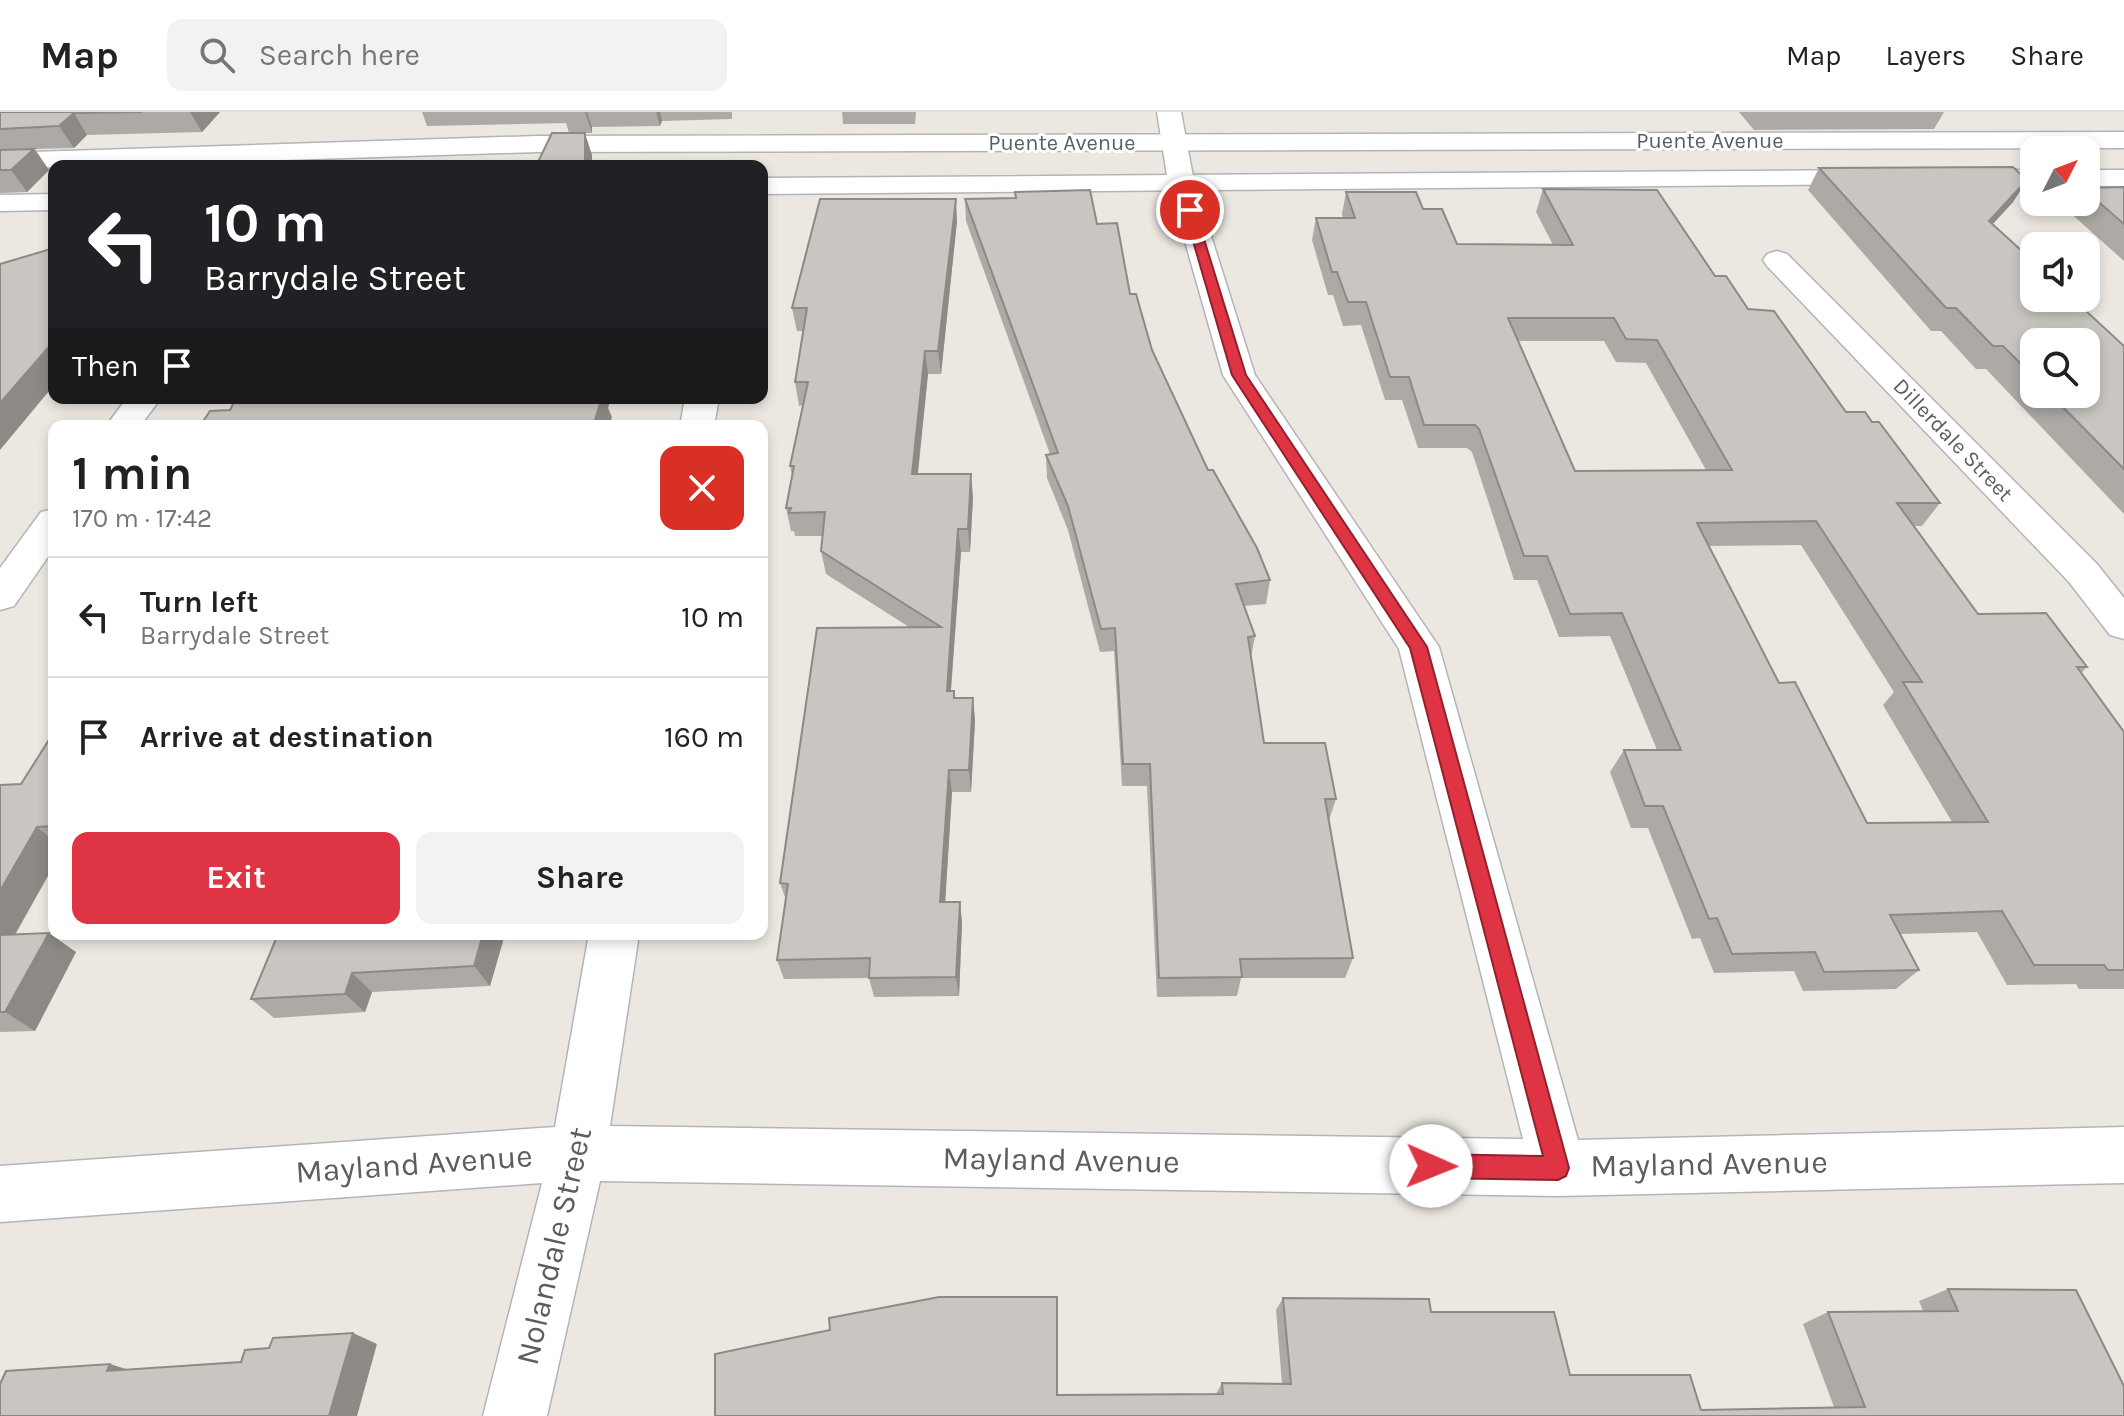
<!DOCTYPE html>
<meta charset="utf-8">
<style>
:root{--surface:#fff;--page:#f2f2f2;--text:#222;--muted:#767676;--line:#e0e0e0;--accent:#df3444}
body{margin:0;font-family:Karla,sans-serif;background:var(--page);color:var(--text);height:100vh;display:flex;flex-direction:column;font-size:30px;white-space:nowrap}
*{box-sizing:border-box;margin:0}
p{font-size:26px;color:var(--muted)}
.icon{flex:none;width:44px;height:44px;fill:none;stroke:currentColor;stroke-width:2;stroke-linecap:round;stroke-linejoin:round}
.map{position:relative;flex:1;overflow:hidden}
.panel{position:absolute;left:48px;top:308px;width:720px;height:520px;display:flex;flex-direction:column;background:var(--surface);border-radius:16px;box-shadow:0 4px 12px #0003}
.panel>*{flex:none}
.hud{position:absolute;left:48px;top:48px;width:720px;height:244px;border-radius:16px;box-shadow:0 4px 12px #0003;background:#202124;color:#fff;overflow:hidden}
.needle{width:52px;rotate:48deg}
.fabs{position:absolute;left:2020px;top:24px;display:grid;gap:16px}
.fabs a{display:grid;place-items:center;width:80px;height:80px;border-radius:16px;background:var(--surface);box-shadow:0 4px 12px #0003;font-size:40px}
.pin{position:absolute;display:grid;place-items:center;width:68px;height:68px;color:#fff;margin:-34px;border:4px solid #fff;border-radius:50%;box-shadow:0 2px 8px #0007}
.me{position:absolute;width:88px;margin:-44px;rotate:91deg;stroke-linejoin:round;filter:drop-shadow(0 0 6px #0008)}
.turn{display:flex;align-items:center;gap:28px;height:168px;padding:0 24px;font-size:36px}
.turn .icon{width:104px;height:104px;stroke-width:2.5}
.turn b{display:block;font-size:56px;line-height:68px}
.then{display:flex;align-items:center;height:76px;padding:0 24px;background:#0003;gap:16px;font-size:30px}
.round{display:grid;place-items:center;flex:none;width:84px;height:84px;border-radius:16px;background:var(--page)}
.head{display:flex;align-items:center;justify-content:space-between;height:136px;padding:0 24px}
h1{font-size:48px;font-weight:700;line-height:60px}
.primary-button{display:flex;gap:16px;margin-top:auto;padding:16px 24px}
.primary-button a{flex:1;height:92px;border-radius:16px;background:var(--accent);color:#fff;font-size:32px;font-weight:700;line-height:92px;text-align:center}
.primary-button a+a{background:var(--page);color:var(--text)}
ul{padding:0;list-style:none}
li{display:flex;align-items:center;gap:24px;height:120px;padding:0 24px;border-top:2px solid var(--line)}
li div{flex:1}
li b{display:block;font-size:30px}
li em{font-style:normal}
header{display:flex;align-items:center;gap:48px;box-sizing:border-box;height:112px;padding:0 40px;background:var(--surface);border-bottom:2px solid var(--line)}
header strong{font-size:38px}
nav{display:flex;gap:44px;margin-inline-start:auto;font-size:28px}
.search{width:560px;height:72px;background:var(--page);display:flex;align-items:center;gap:20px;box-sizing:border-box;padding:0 28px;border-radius:16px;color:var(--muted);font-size:30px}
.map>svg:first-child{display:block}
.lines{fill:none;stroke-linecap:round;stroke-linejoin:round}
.minor-casing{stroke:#b2b5b8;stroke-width:3}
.secondary-casing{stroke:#b1b5b8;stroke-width:3}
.minor{fill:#fff;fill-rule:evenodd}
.secondary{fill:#fff;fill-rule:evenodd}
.wall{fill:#ada9a5;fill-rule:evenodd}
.shaded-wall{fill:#8d8a86}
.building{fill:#c9c5c0;stroke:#8d8a86;stroke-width:2;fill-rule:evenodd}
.route{fill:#df3444;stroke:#91222c;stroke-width:2}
.labels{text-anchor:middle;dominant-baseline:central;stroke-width:6;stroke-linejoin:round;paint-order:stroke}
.far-street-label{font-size:22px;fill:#5a5e61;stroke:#fff}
.near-street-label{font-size:32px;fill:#5a5e61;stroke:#fff}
</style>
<header>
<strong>Map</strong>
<div class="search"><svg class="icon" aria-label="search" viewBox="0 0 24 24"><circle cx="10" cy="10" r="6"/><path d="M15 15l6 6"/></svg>Search here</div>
<nav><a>Map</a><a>Layers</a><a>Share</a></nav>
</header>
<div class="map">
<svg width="2124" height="1304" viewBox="0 0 2124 1304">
<rect width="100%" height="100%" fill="#ece8e1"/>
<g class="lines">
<defs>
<g id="minor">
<path d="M 1157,0 L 1181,0 L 1194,70 L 1255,263 L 1439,535 L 1578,1028 L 2124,1015 L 2124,1071 L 1558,1084 L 600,1069 L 547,1304 L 483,1304 L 542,1071 L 0,1110 L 0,1054 L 555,1015 L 589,822 L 639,822 L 610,1014 L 1523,1027 L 1399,537 L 1223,263 L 1168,70 Z"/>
<path d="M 1777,139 L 1787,142 L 2097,452 L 2124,486 L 2124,527 L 2110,523 L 2069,470 L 1767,154 L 1763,148 L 1767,142 Z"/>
<path d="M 127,286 L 161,286 L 140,314 L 106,314 Z"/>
<path d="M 685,286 L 719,286 L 714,314 L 680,314 Z"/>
<path d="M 54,397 L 54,436 L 14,494 L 0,498 L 0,456 L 41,400 Z"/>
</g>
<g id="secondary">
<path d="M 2124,20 L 2124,36 L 537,40 L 0,57 L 0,41 L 537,24 Z"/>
<path d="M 1872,58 L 1881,60 L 1885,66 L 1881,72 L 762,82 L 762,66 Z"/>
<path d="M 1964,58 L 2034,58 L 2034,74 L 1955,72 L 1951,66 L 1955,60 Z"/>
<rect x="2086" y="58" width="38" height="16"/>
<path d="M 54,82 L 54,98 L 0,99 L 0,83 Z"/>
</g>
</defs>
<use href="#minor" class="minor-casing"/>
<use href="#secondary" class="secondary-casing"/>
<use href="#minor" class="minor"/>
<use href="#secondary" class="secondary"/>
</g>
<g class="wall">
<path d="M 0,0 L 220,0 L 202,20 L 87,23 L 74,36 L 35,37 L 49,58 L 27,80 L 0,81 Z"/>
<path d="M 422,0 L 732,0 L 732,7 L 662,9 L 660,14 L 592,15 L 592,21 L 569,21 L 566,11 L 427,14 Z"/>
<path d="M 842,0 L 916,0 L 915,12 L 843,12 Z"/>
<path d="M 1739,0 L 1944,0 L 1934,17 L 1754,18 Z"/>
<path d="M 1819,56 L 2027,68 L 2013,90 L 1993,112 L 2124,234 L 2124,402 L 1986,257 L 1976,257 L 1941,219 L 1931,219 L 1808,78 ZM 2034,230 L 2086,282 L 2034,282 Z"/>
<path d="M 2124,75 L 2124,149 L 2067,98 L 2072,90 L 2086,90 L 2086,76 Z"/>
<path d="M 1543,77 L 1715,164 L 1846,300 L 1940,391 L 1922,414 L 1914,414 L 1978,502 L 2087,555 L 2081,561 L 2124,620 L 2124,877 L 2079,877 L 2076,872 L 2007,873 L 1977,820 L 1900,822 L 1919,858 L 1896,877 L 1803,879 L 1794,859 L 1714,861 L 1700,826 L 1692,827 L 1648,716 L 1631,716 L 1610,660 L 1624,638 L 1657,638 L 1610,524 L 1559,525 L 1537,468 L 1514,468 L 1472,340 L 1467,336 L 1418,336 L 1402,288 L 1385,288 L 1361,213 L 1343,214 L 1333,183 L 1328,183 L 1312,128 L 1316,106 L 1343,106 L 1342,102 L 1346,80 L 1423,97 L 1457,132 L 1553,133 L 1536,100 ZM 1518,229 L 1604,229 L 1616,250 L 1646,251 L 1706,358 L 1575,359 ZM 1801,433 L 1894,580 L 1883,593 L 1952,710 L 1867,711 L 1779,571 L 1709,434 Z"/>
<path d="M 965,87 L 1097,112 L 1130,182 L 1152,238 L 1208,358 L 1270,468 L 1266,492 L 1244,494 L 1255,524 L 1251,546 L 1264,631 L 1336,687 L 1329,708 L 1353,846 L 1345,866 L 1241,866 L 1237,884 L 1157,885 L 1147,674 L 1122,674 L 1114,539 L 1100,540 L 1068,418 L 1047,366 L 1046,343 L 1050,342 L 966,109 Z"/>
<path d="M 957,109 L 941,262 L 928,262 L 918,362 L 973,385 L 970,440 L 961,440 L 951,579 L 954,579 L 955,586 L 973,586 L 975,609 L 971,680 L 952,680 L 945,790 L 962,810 L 959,884 L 874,885 L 869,866 L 784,867 L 777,848 L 786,788 L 780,771 L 909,515 L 826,462 L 821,439 L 823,424 L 795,424 L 794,419 L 791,419 L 786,396 L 792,363 L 790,354 L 803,293 L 799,294 L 795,270 L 803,219 L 797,219 L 792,196 Z"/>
<path d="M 54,620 L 54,753 L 15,823 L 76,840 L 35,919 L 0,920 L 0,673 L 21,672 Z"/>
<path d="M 505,822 L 490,874 L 372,880 L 365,900 L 274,906 L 251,887 Z"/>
<path d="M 1948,1177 L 2124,1304 L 715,1304 L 1057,1283 L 1216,1282 L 1222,1271 L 1282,1272 L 1276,1198 L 1283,1186 L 1431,1200 L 1570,1263 L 1701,1298 L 1834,1295 L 1803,1212 L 1828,1200 L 1923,1199 L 1919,1189 Z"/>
</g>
<g class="shaded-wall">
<path d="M 190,0 L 220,0 L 202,20 Z"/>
<path d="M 585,0 L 587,0 L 592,15 L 592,21 Z"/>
<path d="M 656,0 L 660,0 L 662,9 L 660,14 Z"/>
<path d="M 74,1 L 87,23 L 74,36 L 59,14 Z"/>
<path d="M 585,21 L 592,43 L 592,54 L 585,54 Z"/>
<path d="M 34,37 L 49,58 L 27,80 L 11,58 Z"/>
<path d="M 2027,68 L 2013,90 L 1975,131 L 1989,109 Z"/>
<path d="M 956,87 L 957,109 L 941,262 L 938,239 Z"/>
<path d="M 54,229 L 54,273 L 0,338 L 0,291 Z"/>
<path d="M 925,239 L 928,262 L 915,386 L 912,362 Z"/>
<path d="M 598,286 L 611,286 L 608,296 L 612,305 L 609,314 L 593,314 Z"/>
<path d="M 971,362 L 973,385 L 970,440 L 968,417 Z"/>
<path d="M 958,417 L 961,440 L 949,601 L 947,579 Z"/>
<path d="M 973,586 L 975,609 L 971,680 L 969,658 Z"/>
<path d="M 949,658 L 952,680 L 944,810 L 940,790 Z"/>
<path d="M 37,715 L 54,729 L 54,753 L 2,845 L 0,843 L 0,779 Z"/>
<path d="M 960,790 L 962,810 L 959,884 L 956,865 Z"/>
<path d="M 49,821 L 76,840 L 35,919 L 5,900 Z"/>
<path d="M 483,822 L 505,822 L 490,874 L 474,854 Z"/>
<path d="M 352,861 L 372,880 L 365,900 L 345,882 Z"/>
<path d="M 353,1221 L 377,1232 L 357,1304 L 329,1304 Z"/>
<path d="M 110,1252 L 142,1262 L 107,1259 Z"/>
</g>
<g class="building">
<path d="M 0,0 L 142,0 L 74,1 L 59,14 L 0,17 Z"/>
<path d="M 552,21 L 585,21 L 585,54 L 536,54 Z"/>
<path d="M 34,37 L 11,58 L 0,58 L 0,38 Z"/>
<path d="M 2013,55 L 2027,68 L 1989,109 L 2034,150 L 2034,186 L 2072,186 L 2124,234 L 2124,357 L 2050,282 L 2086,282 L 2086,230 L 2034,230 L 2034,265 L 2003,234 L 1993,234 L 1956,196 L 1946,196 L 1819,56 Z"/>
<path d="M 2124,75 L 2124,112 L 2086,79 L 2086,76 Z"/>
<path d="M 1543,77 L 1657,78 L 1715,164 L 1726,164 L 1748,197 L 1774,199 L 1846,300 L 1865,300 L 1872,310 L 1879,310 L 1940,391 L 1897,391 L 1978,502 L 2046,501 L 2087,555 L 2077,555 L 2124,620 L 2124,858 L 2108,858 L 2104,853 L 2034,853 L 2002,799 L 1890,803 L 1919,858 L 1824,860 L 1815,840 L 1732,842 L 1717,806 L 1709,807 L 1663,694 L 1645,694 L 1624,638 L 1681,638 L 1622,501 L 1570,502 L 1547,444 L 1524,444 L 1479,317 L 1475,313 L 1424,313 L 1409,265 L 1390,265 L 1366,190 L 1348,190 L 1337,160 L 1332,160 L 1316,106 L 1355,106 L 1346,80 L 1416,80 L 1423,97 L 1442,97 L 1457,132 L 1573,133 ZM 1508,206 L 1614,206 L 1626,227 L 1657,228 L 1732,358 L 1575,359 ZM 1816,409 L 1922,570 L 1903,570 L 1988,710 L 1867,711 L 1795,570 L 1779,571 L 1697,411 Z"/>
<path d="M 1090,78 L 1097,112 L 1117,111 L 1130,182 L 1136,182 L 1152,238 L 1208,358 L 1213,358 L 1257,436 L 1270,468 L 1236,472 L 1255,524 L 1248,525 L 1264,631 L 1325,631 L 1336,687 L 1325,687 L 1353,846 L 1240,847 L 1242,865 L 1159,866 L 1150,652 L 1123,652 L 1115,516 L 1101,517 L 1068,394 L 1046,343 L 1058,341 L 965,87 L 1016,86 L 1015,80 Z"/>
<path d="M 820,87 L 956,87 L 938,239 L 925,239 L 912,362 L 971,362 L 968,417 L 958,417 L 947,579 L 954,579 L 954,586 L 973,586 L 969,658 L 949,658 L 940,790 L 960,790 L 956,865 L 869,866 L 870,846 L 777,848 L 788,772 L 780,771 L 817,516 L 941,515 L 821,439 L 825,400 L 789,401 L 791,396 L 786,396 L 794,354 L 790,354 L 808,270 L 795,270 L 807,196 L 792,196 Z"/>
<path d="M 54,136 L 54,229 L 0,291 L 0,152 Z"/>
<path d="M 236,286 L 602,286 L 593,314 L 200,314 L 210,299 L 230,298 Z"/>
<path d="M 54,620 L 54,714 L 37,715 L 0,779 L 0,673 L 21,672 Z"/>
<path d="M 49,821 L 5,900 L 0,900 L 0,823 Z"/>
<path d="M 278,822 L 483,822 L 474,854 L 352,861 L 345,882 L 251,887 Z"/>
<path d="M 1948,1177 L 2076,1178 L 2124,1274 L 2124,1304 L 715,1304 L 715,1242 L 830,1218 L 829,1206 L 939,1185 L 1057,1185 L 1057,1283 L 1223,1282 L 1222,1271 L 1291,1272 L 1283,1186 L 1429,1187 L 1431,1200 L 1554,1200 L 1570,1263 L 1690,1263 L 1701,1298 L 1865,1295 L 1828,1200 L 1958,1199 Z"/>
<path d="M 353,1221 L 329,1304 L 0,1304 L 0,1272 L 6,1259 L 110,1252 L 107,1259 L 241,1250 L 245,1238 L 269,1236 L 273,1226 Z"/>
</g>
<path class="route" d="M 1190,94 L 1195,98 L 1246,263 L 1427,535 L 1569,1056 L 1566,1064 L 1558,1068 L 1431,1066 L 1423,1062 L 1419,1054 L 1423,1046 L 1431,1042 L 1543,1044 L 1410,536 L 1232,263 L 1184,98 Z"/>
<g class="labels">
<g class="far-street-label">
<text x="1710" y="29">Puente Avenue</text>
<text x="1062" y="31">Puente Avenue</text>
<text transform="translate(1953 328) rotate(46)">Dillerdale Street</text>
</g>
<g class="near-street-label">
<text transform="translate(1061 1048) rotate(1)">Mayland Avenue</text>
<text transform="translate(414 1052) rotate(-4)">Mayland Avenue</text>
<text transform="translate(1709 1052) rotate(-1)">Mayland Avenue</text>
<text transform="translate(554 1134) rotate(-77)">Nolandale Street</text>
</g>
</g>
</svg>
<div class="fabs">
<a><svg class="needle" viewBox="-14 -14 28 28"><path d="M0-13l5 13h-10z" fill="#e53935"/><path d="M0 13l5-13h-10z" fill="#767676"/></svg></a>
<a><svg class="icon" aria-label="sound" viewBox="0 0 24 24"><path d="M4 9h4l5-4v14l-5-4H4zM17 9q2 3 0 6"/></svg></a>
<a><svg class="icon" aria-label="search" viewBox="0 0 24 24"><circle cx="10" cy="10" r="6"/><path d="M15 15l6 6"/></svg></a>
</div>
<div class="pin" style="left:1190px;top:98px;background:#d93025"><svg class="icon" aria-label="arrive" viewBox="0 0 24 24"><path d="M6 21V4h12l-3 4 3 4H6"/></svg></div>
<svg class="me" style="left:1431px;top:1054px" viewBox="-20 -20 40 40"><circle r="19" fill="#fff"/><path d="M0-13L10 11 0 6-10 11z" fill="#df3444"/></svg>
<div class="hud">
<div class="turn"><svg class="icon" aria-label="left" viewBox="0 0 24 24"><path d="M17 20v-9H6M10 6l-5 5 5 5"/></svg><div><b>10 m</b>Barrydale Street</div></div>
<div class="then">Then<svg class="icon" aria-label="arrive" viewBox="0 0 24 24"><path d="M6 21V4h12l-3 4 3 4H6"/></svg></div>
</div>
<section class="panel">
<div class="head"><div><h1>1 min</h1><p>170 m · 17:42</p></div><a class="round" style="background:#d93025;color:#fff"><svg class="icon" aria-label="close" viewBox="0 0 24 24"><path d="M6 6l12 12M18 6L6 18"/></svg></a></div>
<ul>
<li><svg class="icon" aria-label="left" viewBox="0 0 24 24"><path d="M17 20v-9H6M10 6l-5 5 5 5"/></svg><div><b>Turn left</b><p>Barrydale Street</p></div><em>10 m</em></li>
<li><svg class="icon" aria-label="arrive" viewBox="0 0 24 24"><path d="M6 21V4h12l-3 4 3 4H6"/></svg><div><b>Arrive at destination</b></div><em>160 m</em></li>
</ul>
<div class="primary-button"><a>Exit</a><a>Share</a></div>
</section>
</div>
